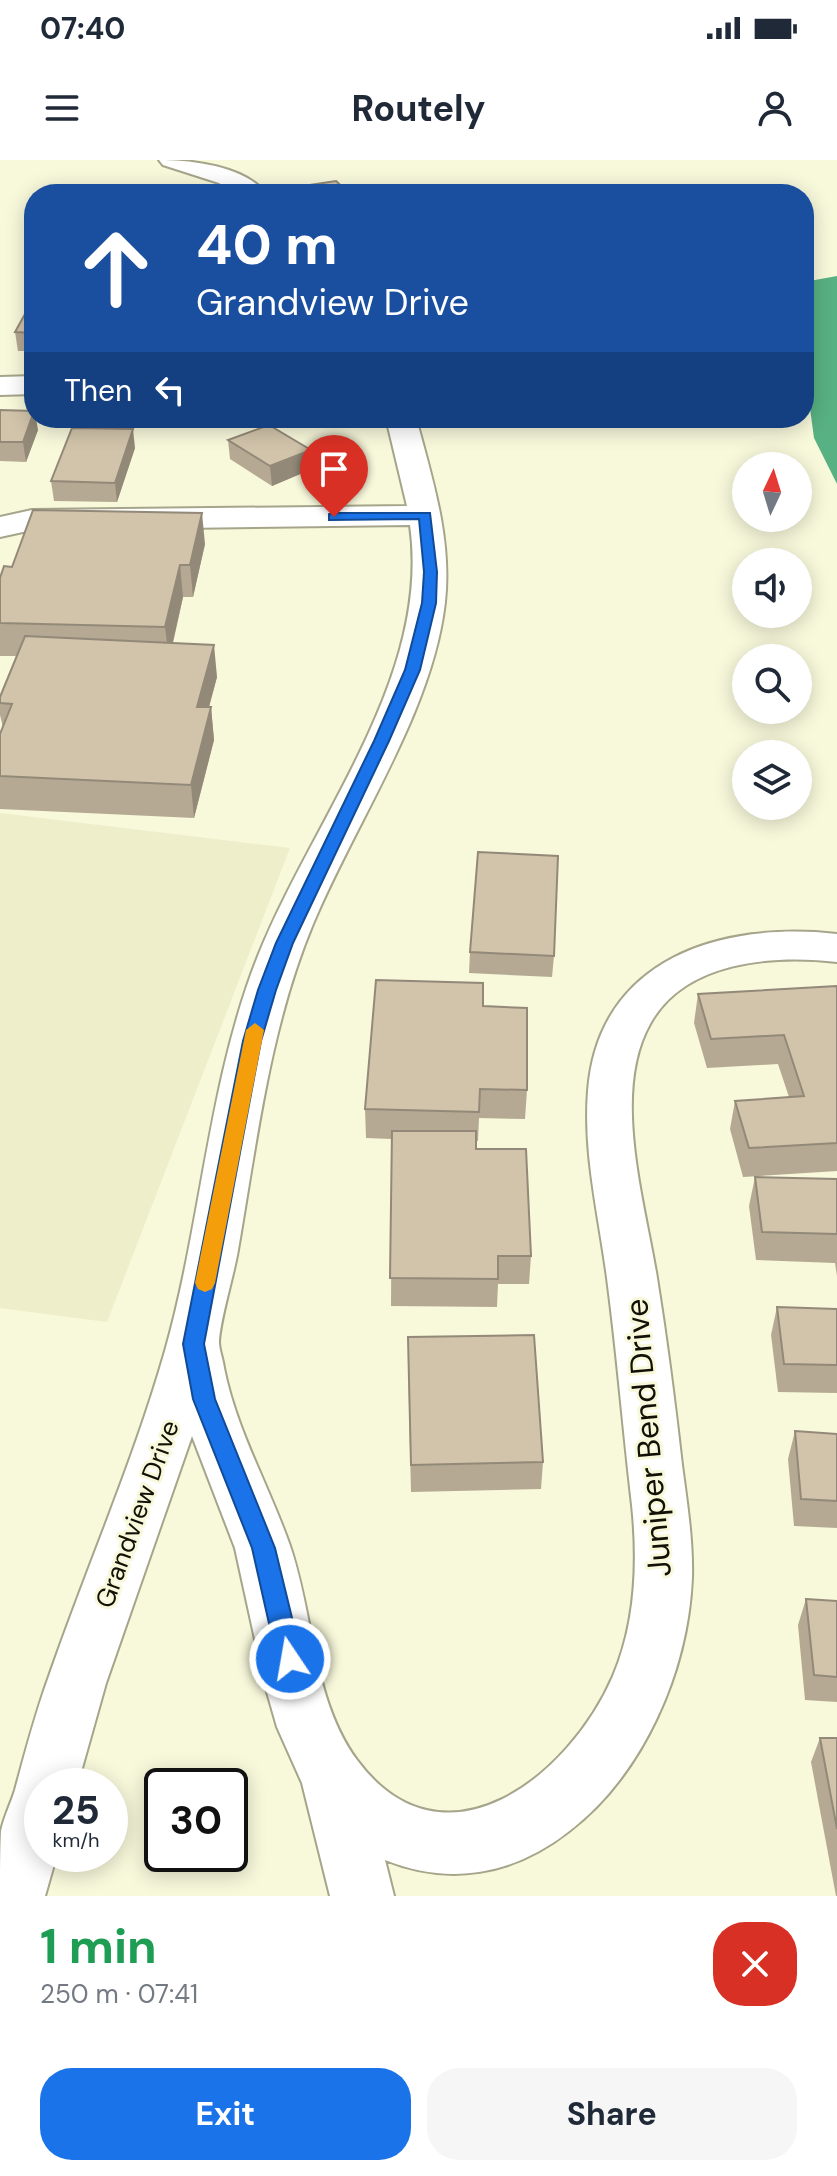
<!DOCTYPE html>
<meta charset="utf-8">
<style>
:root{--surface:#fff;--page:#f6f6f7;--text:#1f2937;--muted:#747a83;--accent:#1a73e8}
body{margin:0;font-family:"DM Sans",sans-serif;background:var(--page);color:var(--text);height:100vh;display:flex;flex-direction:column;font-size:30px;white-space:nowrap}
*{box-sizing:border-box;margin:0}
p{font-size:26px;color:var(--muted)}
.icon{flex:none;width:44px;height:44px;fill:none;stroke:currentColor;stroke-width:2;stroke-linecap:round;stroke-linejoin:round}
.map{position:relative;height:1736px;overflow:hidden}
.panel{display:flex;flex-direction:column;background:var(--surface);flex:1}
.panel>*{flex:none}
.hud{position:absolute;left:24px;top:24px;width:790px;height:244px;border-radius:32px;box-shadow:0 4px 20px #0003;background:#1a4fa0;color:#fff;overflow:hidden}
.needle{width:52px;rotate:4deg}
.controls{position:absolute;left:732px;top:292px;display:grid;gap:16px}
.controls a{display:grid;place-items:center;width:80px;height:80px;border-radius:50%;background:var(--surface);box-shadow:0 4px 20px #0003;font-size:40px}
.speed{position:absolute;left:24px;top:1608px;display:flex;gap:16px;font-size:40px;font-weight:700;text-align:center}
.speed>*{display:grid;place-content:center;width:104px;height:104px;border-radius:50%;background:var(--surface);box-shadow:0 4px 20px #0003;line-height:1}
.speed small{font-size:20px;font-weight:400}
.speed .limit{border:4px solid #111;border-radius:12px;background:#fff;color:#111}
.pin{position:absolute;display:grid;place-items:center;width:68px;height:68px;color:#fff;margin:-82px -34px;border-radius:50% 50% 50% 0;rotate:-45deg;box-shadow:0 0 8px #0007}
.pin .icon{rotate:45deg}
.me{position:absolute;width:88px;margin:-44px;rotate:348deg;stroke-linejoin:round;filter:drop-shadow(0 0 6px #0008)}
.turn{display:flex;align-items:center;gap:28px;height:168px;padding:0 40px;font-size:36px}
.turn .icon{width:104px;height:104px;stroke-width:2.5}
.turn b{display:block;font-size:56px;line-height:68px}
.then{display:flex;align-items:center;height:76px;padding:0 40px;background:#0003;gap:16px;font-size:30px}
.round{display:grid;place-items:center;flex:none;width:84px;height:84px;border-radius:32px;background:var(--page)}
.head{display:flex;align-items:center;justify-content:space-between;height:136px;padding:0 40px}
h1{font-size:48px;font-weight:700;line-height:60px;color:#1e9e55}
.action{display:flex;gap:16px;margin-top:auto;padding:16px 40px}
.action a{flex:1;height:92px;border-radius:32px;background:var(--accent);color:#fff;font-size:32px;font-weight:700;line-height:92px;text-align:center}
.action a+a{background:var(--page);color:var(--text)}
.status{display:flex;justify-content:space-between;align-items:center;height:56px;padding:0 40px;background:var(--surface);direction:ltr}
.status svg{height:22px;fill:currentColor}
header{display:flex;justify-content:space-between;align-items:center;height:104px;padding:0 40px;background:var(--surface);font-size:36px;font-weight:700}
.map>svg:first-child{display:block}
.built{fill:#eeeeca}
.water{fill:#58b182}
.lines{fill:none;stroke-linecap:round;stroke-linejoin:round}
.street-casing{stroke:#a6a58b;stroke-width:4}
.street{fill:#fff;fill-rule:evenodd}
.wall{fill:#b5a993}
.shaded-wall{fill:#938978}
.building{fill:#d2c4ab;stroke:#938978;stroke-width:2}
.route{fill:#1a73e8;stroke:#114b97;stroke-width:2}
.slow{fill:#f59e0b}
.labels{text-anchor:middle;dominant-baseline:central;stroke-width:6;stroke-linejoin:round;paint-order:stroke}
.street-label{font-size:26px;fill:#111107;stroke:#f8f8db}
.near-street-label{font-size:32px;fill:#111107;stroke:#f8f8db}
</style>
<div class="status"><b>07:40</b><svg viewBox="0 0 49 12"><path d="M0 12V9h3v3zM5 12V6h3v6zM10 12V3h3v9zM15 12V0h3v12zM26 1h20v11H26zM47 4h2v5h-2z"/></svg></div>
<header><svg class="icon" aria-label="menu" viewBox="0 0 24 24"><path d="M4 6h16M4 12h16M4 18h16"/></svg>Routely<svg class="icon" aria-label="person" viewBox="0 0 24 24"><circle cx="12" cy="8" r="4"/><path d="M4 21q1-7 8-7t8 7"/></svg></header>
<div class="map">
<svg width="837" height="1736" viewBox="0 0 837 1736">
<rect width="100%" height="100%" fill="#f8f8db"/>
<path class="built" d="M 0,653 L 290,688 L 107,1162 L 0,1148 Z"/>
<path class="water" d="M 837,116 L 837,324 L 814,278 L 804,204 L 804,122 Z"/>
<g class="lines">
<defs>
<g id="street">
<path d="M 159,0 C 191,0 246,6 266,34 L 237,34 L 219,23 L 163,5 Z"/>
<path d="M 34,216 L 34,234 L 0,235 L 0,217 Z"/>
<path d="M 386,258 L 416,258 C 432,318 452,379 445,442 C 433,551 355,663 313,764 C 270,867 257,980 238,1090 C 234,1115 220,1159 219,1182 C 219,1190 223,1199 224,1208 C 236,1269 268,1324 289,1383 C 314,1453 312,1539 357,1600 C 444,1717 570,1616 613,1516 C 636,1462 638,1402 632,1345 C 623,1269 617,1193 607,1118 C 599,1057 583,994 588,931 C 598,798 722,761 837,774 L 837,802 C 774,795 685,800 650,864 C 611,933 645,1043 657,1118 C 667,1180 675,1243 682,1305 C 687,1343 693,1380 692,1418 C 688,1512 643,1615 568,1672 C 513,1715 449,1726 385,1700 L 394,1736 L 330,1736 L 302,1623 L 277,1567 L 265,1525 L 235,1388 L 192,1276 L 106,1523 L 77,1626 L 42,1626 L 42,1694 L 57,1694 L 45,1736 L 0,1736 C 0,1715 0,1691 1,1671 C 4,1657 11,1643 15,1630 C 25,1593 35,1555 48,1519 C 86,1409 133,1303 165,1191 C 202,1061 208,922 258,796 C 312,660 432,517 410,365 L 32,370 L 0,377 L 0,357 L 32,350 L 407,346 Z"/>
</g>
</defs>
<use href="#street" class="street-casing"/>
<use href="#street" class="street"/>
</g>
<g class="wall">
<path d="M 303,26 L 349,33 L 349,34 L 303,34 Z"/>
<path d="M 34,145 L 34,191 L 18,191 L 15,172 Z"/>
<path d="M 0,250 L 38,270 L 26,302 L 0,301 Z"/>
<path d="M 228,280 L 312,309 L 272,326 L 230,299 Z"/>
<path d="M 135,288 L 117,342 L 54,341 L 51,321 Z"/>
<path d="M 205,384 L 193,437 L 183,437 L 173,483 L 217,517 L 209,547 L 211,547 L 214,580 L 194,658 L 0,649 L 0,574 L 3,568 L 0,555 L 0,537 L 17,496 L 0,496 L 0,418 L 12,407 Z"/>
<path d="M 470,792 L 554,796 L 552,817 L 469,813 Z"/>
<path d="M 837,826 L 837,1011 L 743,1017 L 730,969 L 735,941 L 789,937 L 778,904 L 707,908 L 694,863 L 698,834 Z"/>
<path d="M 483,846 L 527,930 L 525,959 L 479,958 L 478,981 L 476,981 L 476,989 L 531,1096 L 529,1124 L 498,1124 L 497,1147 L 391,1146 L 392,979 L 366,978 L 365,949 Z"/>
<path d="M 755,1017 L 837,1019 L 837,1116 L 835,1103 L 756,1100 L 749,1046 Z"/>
<path d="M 777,1147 L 837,1149 L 837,1233 L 778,1232 L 771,1175 Z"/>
<path d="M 408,1205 L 543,1302 L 541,1329 L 411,1332 Z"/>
<path d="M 795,1271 L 837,1274 L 837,1368 L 794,1366 L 788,1299 Z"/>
<path d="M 806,1439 L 837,1441 L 837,1542 L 805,1540 L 798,1465 Z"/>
<path d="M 820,1578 L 837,1578 L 837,1736 L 836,1736 L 811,1602 Z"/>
</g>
<g class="shaded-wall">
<path d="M 34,253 L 34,258 L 36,258 L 38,270 L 26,302 L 23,282 Z"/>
<path d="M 133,269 L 135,288 L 117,342 L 115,323 Z"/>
<path d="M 311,290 L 312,309 L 272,326 L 270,306 Z"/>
<path d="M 202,353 L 205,384 L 193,437 L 190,405 Z"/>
<path d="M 180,405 L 183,437 L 169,499 L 165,467 Z"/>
<path d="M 214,485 L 217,517 L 200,580 L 197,547 Z"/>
<path d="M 211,547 L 214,580 L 194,658 L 191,625 Z"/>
</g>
<g class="building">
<path d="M 336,21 L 349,33 L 341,34 L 311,34 L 303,26 Z"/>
<path d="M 30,145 L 34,145 L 34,173 L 15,172 Z"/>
<path d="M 0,250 L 34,251 L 23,282 L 0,282 Z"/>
<path d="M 269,265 L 311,290 L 270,306 L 228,280 Z"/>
<path d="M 72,268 L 133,269 L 115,323 L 51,321 Z"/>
<path d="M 33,350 L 202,353 L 190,405 L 180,405 L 165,467 L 0,463 L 0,418 L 4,406 L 12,407 Z"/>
<path d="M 25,476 L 214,485 L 197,547 L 211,547 L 191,625 L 0,616 L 0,574 L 12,544 L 0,543 L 0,537 Z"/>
<path d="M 478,692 L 558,696 L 554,796 L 470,792 Z"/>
<path d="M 376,820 L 483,823 L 483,846 L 527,848 L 527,930 L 480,929 L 479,952 L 365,949 Z"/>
<path d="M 837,826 L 837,983 L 749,988 L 735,941 L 804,936 L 784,875 L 711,879 L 698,834 Z"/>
<path d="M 392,971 L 476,971 L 476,989 L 526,989 L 531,1096 L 498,1096 L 498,1119 L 390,1118 Z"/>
<path d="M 755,1017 L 837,1019 L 837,1074 L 762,1072 Z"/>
<path d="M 777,1147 L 837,1149 L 837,1205 L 784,1204 Z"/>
<path d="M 534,1175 L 543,1302 L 411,1305 L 408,1177 Z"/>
<path d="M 795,1271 L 837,1274 L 837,1341 L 801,1339 Z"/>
<path d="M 806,1439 L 837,1441 L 837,1517 L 814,1515 Z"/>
<path d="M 820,1578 L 837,1578 L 837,1669 Z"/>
</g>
<path class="route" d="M 334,353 L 430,353 L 437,412 L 436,443 L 420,510 L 389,581 L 293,783 L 276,830 L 261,881 L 204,1184 L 215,1239 L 275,1388 L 302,1499 L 298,1507 L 290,1511 L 281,1507 L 277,1499 L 252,1388 L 193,1239 L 183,1184 L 243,881 L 258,830 L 276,783 L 374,581 L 405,510 L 422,443 L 424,412 L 419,359 L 329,360 L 329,354 Z"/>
<path class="slow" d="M 255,863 L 264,870 L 215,1123 L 212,1129 L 205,1132 L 198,1129 L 195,1123 L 246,870 Z"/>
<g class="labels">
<g class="street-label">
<text transform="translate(137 1354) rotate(-70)">Grandview Drive</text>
</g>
<g class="near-street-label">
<text transform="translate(648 1278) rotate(-95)">Juniper Bend Drive</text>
</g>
</g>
</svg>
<div class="controls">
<a><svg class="needle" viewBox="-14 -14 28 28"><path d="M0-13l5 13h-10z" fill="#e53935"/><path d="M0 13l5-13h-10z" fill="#747a83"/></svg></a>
<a><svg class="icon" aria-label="sound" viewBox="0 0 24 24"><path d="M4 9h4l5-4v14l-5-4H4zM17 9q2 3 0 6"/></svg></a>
<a><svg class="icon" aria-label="search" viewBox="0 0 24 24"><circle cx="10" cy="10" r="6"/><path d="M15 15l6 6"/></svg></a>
<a><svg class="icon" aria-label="layers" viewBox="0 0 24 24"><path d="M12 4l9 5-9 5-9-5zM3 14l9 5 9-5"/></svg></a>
</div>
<div class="speed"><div>25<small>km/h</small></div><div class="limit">30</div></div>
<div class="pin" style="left:334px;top:357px;background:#d93025"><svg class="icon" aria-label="arrive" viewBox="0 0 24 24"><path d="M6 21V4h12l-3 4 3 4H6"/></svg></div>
<svg class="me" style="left:290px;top:1499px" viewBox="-20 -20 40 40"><circle r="17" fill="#1a73e8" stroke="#fff" stroke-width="3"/><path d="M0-11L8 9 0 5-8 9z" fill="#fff"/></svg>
<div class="hud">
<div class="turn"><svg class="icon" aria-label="ahead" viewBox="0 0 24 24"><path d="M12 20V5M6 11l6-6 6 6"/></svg><div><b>40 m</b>Grandview Drive</div></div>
<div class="then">Then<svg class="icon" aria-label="left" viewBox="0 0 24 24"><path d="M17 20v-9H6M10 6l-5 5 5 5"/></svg></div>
</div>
</div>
<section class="panel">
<div class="head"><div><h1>1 min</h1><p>250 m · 07:41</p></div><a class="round" style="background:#d93025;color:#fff"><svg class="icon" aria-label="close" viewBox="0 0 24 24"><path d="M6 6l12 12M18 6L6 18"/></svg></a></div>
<div class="action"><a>Exit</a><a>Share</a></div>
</section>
